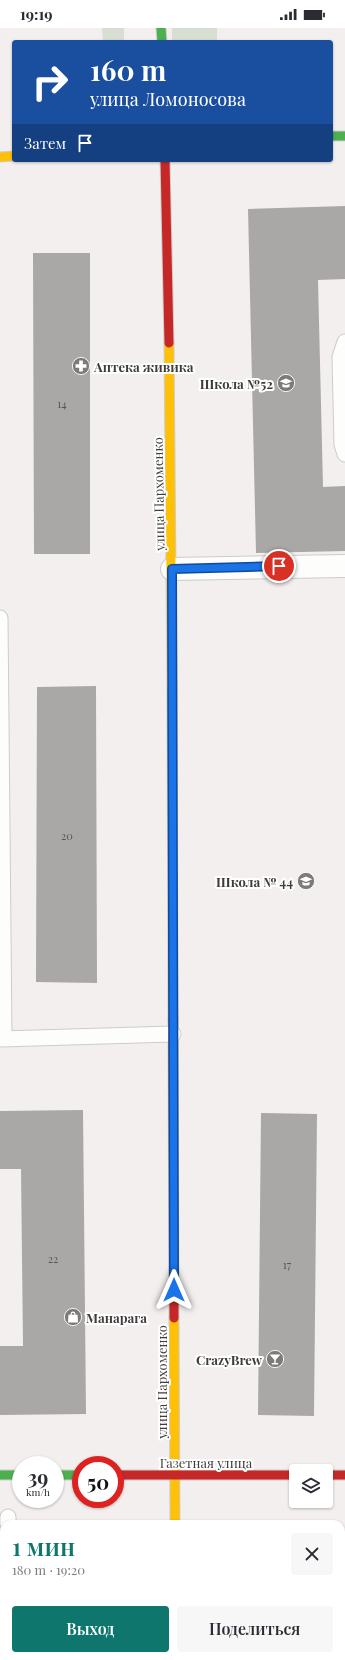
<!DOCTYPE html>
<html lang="ru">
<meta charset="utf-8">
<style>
:root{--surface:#fff;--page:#f7f7f7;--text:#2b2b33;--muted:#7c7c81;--accent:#0f766e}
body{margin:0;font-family:"Playfair Display",serif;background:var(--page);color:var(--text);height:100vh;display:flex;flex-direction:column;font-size:15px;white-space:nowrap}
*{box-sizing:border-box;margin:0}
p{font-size:13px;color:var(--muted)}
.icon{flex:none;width:22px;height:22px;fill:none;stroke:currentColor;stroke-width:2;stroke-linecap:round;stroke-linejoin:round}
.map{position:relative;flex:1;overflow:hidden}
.panel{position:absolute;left:0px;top:1492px;width:345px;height:140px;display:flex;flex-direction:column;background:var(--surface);border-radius:12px 12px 0 0;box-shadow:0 1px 3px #0004}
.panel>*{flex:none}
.hud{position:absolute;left:12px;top:12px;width:321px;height:122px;border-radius:4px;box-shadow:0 1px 3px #0004;background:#1a4fa0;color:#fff;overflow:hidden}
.controls{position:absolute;left:289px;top:1436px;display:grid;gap:8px}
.controls a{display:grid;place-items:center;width:44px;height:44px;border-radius:4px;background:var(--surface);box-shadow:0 1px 3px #0004;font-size:20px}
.speed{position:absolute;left:12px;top:1428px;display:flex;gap:8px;font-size:20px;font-weight:700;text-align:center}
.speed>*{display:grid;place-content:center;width:52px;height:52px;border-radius:50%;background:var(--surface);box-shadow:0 1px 3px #0004;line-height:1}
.speed small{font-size:10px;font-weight:400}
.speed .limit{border:6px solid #d22;background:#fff;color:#111}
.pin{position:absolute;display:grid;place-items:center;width:34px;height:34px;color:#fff;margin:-17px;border:2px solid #fff;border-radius:50%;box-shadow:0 1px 4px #0007}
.me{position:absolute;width:44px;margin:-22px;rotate:0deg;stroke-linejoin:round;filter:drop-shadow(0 0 3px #0008)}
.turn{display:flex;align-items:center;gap:14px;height:84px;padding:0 12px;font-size:18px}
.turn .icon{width:52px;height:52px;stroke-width:2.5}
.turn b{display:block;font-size:28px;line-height:34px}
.then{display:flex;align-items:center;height:38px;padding:0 12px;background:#0003;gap:8px;font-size:15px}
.round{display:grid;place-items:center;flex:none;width:42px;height:42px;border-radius:4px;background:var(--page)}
.head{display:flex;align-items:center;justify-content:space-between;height:68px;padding:0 12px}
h1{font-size:24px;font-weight:600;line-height:30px;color:var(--accent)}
.action{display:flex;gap:8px;margin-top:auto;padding:8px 12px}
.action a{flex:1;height:46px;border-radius:4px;background:var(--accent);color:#fff;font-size:16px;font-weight:600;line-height:46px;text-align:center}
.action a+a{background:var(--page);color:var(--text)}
.status{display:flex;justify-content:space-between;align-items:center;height:28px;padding:0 20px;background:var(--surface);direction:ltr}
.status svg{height:11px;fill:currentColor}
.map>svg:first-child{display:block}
.green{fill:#d9ded2}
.building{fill:#a9a8a7}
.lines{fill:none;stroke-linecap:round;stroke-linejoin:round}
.lane-casing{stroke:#cecccb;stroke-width:17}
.street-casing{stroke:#cecccb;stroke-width:24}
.fast-casing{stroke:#cecccb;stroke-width:11}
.slow-casing{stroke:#cecccb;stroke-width:11}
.jam-casing{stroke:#cecccb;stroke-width:11}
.lane{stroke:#fdfdfc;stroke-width:15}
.street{stroke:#fdfdfc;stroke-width:22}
.fast{stroke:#4caf50;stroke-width:9}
.slow{stroke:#ffc107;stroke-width:9}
.jam{stroke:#c62828;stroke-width:9}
.route-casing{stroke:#114b97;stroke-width:10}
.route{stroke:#1a73e8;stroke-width:7}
.labels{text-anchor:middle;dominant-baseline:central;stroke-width:4;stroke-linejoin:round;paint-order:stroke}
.number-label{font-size:11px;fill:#595756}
.poi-label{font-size:13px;font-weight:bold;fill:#3e3c3b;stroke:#fff;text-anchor:end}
.street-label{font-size:13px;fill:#3e3c3b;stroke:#fff}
</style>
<div class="status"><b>19:19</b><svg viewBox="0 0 49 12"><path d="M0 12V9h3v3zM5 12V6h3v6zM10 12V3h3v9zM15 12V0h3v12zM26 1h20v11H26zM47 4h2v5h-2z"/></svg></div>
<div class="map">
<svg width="345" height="1632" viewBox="0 0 345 1632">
<rect width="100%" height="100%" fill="#f2efee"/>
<g class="green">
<path d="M 102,0 L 124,0 L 124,14 L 103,14 Z"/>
<rect x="172" y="0" width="45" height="14"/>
</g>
<g class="building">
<path d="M 345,178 L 345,251 L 318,252 L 323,459 L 345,458 L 345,523 L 256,525 L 248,181 Z"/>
<path d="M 33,225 L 90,225 L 90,526 L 34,526 Z"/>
<path d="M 96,658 L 97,955 L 36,954 L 37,659 Z"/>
<path d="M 83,1082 L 86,1386 L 0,1387 L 0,1318 L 23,1318 L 21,1141 L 0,1141 L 0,1083 Z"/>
<path d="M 261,1085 L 317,1086 L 314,1388 L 258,1387 Z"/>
</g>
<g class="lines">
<defs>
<g id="lane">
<path d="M 345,314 L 340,329 L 342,416 L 345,426"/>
<path d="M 0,590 L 4,1010"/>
<path d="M 0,1011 L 173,1006"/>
<path d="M 8,1496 L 8,1489"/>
<path d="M 7,1632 L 7,1628"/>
</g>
<path id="street" d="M 172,541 L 345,538"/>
<g id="fast">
<path d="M 161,0 L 162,14"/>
<path d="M 331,108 L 345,108"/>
<path d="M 172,661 L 173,992"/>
<path d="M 0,1447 L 21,1447"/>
<path d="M 55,1447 L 81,1447"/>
<path d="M 173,1628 L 173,1632"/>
</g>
<g id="slow">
<path d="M 0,129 L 14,128"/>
<path d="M 169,315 L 172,661"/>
<path d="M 174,1290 L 175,1496"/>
</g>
<g id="jam">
<path d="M 165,132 L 169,315"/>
<path d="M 173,992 L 174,1290"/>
<path d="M 115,1447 L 296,1447"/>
<path d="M 326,1447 L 345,1447"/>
</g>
</defs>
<use href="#lane" class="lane-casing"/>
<use href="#street" class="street-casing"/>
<use href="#fast" class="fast-casing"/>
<use href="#slow" class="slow-casing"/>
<use href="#jam" class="jam-casing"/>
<use href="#lane" class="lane"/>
<use href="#street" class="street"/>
<use href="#fast" class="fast"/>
<use href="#slow" class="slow"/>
<use href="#jam" class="jam"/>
</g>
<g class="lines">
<defs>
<path id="route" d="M 174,1262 L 172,541 L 279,538"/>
</defs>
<use href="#route" class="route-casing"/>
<use href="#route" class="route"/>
</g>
<defs>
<symbol id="pharmacy-disc" viewBox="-11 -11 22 22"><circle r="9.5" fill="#7d7b7a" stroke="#fff"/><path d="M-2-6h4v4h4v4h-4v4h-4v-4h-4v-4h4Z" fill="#fff"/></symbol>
<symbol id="school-disc" viewBox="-11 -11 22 22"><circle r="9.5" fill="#7d7b7a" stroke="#fff"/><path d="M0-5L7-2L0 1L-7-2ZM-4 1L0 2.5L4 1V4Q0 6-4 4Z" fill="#fff"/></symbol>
<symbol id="shop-disc" viewBox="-11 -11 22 22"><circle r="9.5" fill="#7d7b7a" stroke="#fff"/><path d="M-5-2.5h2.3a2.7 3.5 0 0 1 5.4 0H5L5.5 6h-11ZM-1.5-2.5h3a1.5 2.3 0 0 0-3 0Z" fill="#fff"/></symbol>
<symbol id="bar-disc" viewBox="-11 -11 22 22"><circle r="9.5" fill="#7d7b7a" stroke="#fff"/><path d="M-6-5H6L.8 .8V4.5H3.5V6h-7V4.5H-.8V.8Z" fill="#fff"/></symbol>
</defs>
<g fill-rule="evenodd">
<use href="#pharmacy-disc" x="71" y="328" width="20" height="20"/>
<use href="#school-disc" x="276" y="345" width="20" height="20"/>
<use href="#school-disc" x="296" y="843" width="20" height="20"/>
<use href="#shop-disc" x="63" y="1279" width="20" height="20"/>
<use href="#bar-disc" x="265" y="1321" width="20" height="20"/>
</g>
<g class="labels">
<g class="number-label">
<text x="62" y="375">14</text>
<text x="67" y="807">20</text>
<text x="53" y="1230">22</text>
<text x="287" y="1236">17</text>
</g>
<g class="poi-label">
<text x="94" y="338" text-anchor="start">Аптека живика</text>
<text x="273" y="355">Школа №52</text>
<text x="293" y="853">Школа № 44</text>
<text x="86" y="1289" text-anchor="start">Манарага</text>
<text x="262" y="1331">CrazyBrew</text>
</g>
<g class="street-label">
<text transform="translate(158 466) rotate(-91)">улица Пархоменко</text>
<text transform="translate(161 1354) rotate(-90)">улица Пархоменко</text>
<text x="206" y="1434">Газетная улица</text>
</g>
</g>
</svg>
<div class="controls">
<a><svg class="icon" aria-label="layers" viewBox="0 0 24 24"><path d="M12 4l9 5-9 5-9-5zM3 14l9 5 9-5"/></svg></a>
</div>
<div class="speed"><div>39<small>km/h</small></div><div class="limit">50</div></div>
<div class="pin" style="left:279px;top:538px;background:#d93025"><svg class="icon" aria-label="arrive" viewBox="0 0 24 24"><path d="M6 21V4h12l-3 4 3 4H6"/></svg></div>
<svg class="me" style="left:174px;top:1262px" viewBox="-20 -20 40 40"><path d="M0-17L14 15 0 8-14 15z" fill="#1a73e8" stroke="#fff" stroke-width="4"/></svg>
<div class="hud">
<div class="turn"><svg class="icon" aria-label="right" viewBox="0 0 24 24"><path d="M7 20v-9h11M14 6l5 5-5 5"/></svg><div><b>160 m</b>улица Ломоносова</div></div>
<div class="then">Затем<svg class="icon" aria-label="arrive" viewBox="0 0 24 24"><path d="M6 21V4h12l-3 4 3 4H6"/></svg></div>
</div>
<section class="panel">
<div class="head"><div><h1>1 мин</h1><p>180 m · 19:20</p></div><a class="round"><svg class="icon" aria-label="close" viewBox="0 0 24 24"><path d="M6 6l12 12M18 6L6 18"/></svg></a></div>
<div class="action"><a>Выход</a><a>Поделиться</a></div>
</section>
</div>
